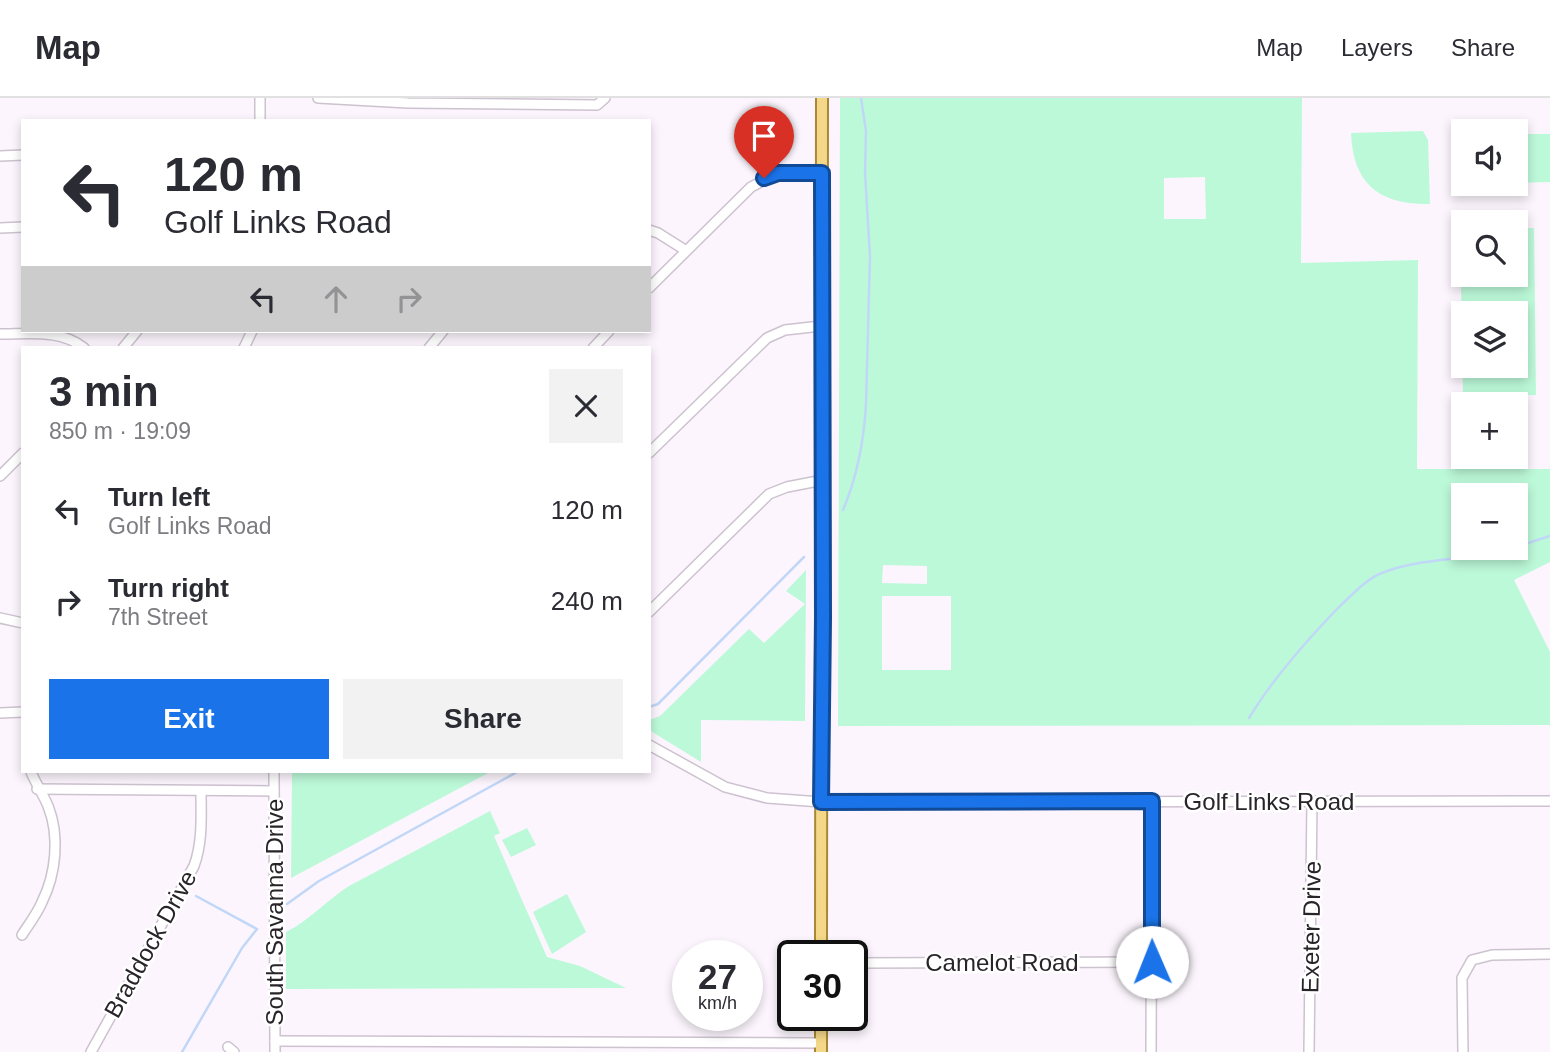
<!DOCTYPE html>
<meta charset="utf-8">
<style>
:root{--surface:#fff;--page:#f2f2f3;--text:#2b2b33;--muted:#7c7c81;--line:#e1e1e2;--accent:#1a73e8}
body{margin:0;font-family:Helvetica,sans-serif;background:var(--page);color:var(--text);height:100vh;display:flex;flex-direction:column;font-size:26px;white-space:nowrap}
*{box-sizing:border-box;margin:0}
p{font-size:23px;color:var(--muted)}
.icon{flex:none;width:38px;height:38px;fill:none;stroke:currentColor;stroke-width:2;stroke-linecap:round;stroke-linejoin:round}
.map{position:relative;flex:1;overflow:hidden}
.side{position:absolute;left:21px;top:248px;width:630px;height:427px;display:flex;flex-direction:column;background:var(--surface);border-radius:0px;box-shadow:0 4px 10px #0003}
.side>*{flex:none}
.top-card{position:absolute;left:21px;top:21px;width:630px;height:214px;border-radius:0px;box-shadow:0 4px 10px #0003;background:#fff;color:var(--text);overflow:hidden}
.fabs{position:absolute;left:1451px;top:21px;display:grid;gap:14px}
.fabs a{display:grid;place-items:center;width:77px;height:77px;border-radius:0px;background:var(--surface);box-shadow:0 4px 10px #0003;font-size:35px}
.speed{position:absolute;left:672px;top:842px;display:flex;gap:14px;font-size:35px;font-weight:700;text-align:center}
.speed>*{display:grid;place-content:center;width:91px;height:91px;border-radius:50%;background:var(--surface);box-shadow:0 4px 10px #0003;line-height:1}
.speed small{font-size:18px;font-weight:400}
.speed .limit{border:4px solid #111;border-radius:10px;background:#fff;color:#111}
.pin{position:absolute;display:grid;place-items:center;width:60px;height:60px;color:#fff;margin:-72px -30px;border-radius:50% 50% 50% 0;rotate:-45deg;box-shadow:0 0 7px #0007}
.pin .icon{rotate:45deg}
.me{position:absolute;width:77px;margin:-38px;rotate:359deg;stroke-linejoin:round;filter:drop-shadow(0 0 5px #0008)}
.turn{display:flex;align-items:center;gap:24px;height:147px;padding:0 28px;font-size:32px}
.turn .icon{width:91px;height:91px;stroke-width:2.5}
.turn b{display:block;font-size:49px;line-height:60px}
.lanes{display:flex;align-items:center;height:66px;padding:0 28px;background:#0003;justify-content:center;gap:35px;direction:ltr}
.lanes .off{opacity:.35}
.round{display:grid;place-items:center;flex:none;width:74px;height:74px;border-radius:0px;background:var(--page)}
.summary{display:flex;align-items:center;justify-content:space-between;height:119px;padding:0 28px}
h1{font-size:42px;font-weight:700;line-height:52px}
.primary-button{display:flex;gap:14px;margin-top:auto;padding:14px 28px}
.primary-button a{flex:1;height:80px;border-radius:0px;background:var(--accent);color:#fff;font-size:28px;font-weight:700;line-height:80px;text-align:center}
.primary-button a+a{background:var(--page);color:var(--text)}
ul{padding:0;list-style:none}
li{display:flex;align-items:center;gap:21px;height:91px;padding:0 28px}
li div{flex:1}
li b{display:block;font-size:26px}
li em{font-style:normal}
header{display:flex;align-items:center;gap:42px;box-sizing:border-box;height:98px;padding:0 35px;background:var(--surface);border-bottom:2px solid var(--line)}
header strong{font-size:33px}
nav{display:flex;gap:38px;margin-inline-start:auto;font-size:24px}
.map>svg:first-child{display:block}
.green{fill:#bcf9d9;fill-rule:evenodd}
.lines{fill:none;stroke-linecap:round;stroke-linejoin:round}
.stream{stroke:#c1d7f7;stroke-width:2.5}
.minor-casing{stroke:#cdc2cf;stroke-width:12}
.major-casing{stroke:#a88735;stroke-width:14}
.minor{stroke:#fff;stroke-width:9}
.major{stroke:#f4d789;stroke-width:10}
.route-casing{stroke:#114b97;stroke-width:18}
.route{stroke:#1a73e8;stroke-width:12}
.labels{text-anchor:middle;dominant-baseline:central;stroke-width:5;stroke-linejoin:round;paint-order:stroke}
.street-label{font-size:24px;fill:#282429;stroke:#fff}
</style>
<header>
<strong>Map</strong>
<nav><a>Map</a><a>Layers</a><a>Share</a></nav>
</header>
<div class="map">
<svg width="1550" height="954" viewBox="0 0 1550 954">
<rect width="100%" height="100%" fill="#fcf5fd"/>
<g class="green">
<path d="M 840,0 L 1302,0 L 1301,165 L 1418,162 L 1417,371 L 1550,371 L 1550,464 L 1514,482 L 1550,554 L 1550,627 L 838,628 ZM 1205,79 L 1206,121 L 1164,121 L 1164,80 ZM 1516,397 L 1516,450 L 1463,450 L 1463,397 ZM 883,467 L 927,468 L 927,486 L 882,485 ZM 882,498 L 951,498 L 951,572 L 882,572 Z"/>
<path d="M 1423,33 L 1428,42 L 1430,106 C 1379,107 1353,86 1351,35 Z"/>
<path d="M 1516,36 L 1550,36 L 1550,84 L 1516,85 Z"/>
<path d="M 1516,130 L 1534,130 L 1536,297 L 1463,298 L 1460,131 L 1463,131 L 1463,177 L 1516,177 ZM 1516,215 L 1516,268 L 1463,268 L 1463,215 Z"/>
<path d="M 806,472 L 805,623 L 701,622 L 701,664 L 649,632 L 649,622 L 660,618 L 749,531 L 764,545 L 805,506 L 786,493 Z"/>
<path d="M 292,674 L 490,674 L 291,780 Z"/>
<path d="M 490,713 L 500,735 L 494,738 L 547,859 L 580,868 L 626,890 L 286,891 L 286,834 C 310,822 327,802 349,788 Z"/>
<path d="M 527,730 L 536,747 L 511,759 L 502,742 Z"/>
<path d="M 567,796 L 586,834 L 552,856 L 533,814 Z"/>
</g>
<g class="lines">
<g class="stream">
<path d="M 843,412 C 857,379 864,342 866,306 L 870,158 L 865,75 L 866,33 L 861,0"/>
<path d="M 1516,449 L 1550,438"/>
<path d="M 649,609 L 658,606 L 804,459"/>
<path d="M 1249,620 C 1274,579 1306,543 1340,508 C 1352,497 1366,481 1382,475 C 1419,459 1472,463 1513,450"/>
<path d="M 287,806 L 319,783 L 517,674"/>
<path d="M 182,954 L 242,850 L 257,831 L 196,798"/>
</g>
<defs>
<g id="minor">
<path d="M 318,0 L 408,5 L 597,7 L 605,0"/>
<path d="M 260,23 L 260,0"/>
<path d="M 0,58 L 23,57"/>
<path d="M 0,130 L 23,129"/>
<path d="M 649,132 L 658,135 L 685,152"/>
<path d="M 649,190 L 751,89 L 778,75 L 822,75"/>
<path d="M 0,236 C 29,236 61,231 84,250"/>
<path d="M 123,250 L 137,233"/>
<path d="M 244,250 L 252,233"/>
<path d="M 429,250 L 443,233"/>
<path d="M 593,250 L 609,233"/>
<path d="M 649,355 L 767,240 L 785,232 L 821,228"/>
<path d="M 0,378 L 23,355"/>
<path d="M 649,514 L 769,396 L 787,389 L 823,382"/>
<path d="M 0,520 L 23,525"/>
<path d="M 0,615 L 23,614"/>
<path d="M 649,647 L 725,689 L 767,700 L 821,704 L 1550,703"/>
<path d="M 274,674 L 275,954"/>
<path d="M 37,691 L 274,693"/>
<path d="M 22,837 C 29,826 37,816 42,804 C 56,776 60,738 48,708 C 43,696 36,686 31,674"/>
<path d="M 852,865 L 1152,864"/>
<path d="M 275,943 L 821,945"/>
<path d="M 228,949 L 234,954"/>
<path d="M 91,954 L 194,768 C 203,743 201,718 201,693"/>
<path d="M 1151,954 L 1152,703"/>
<path d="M 1309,954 L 1312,703"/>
<path d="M 1463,954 L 1462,880 L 1472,862 L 1492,857 L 1550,856"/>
</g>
<g id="major">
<path d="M 821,858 L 822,0"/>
<path d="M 821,954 L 821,917"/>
</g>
</defs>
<use href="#minor" class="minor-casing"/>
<use href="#major" class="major-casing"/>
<use href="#minor" class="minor"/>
<use href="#major" class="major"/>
</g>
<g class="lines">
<defs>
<path id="route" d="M 764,80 L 778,75 L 822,75 L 823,520 L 821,704 L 1152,703 L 1152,864"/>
</defs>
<use href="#route" class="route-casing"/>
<use href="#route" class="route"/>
</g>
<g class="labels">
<g class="street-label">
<text x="1269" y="703">Golf Links Road</text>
<text transform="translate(274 814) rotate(-90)">South Savanna Drive</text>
<text transform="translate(1311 829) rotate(-89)">Exeter Drive</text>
<text transform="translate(150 846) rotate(-61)">Braddock Drive</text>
<text x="1002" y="864">Camelot Road</text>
</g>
</g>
</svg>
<div class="fabs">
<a><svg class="icon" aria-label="sound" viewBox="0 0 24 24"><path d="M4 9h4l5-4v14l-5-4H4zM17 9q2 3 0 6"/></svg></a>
<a><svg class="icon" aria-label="search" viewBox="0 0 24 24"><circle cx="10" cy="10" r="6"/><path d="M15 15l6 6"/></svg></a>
<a><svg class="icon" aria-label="layers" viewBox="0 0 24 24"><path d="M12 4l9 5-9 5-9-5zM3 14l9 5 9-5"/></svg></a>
<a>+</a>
<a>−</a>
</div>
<div class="speed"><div>27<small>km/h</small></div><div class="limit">30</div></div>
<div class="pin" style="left:764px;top:80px;background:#d93025"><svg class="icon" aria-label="arrive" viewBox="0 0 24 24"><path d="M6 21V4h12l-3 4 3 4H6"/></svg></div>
<svg class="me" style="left:1152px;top:864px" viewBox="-20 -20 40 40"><circle r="19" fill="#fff"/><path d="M0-13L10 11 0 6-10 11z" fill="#1a73e8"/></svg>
<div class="top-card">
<div class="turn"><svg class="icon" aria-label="left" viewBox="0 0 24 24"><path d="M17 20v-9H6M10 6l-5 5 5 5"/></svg><div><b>120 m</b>Golf Links Road</div></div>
<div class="lanes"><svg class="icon" aria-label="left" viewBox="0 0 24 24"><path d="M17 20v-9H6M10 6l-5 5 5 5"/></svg><svg class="icon off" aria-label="ahead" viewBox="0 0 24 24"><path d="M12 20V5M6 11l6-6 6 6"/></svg><svg class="icon off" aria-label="right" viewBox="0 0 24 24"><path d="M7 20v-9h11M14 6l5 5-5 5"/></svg></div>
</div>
<section class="side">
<div class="summary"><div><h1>3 min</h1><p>850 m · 19:09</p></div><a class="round"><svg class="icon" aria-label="close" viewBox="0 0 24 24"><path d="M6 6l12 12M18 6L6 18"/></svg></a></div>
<ul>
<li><svg class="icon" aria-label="left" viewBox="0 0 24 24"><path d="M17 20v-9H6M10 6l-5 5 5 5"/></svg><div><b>Turn left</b><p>Golf Links Road</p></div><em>120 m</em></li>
<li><svg class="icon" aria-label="right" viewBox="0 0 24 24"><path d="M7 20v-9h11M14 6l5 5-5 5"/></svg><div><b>Turn right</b><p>7th Street</p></div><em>240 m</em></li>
</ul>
<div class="primary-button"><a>Exit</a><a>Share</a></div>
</section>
</div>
